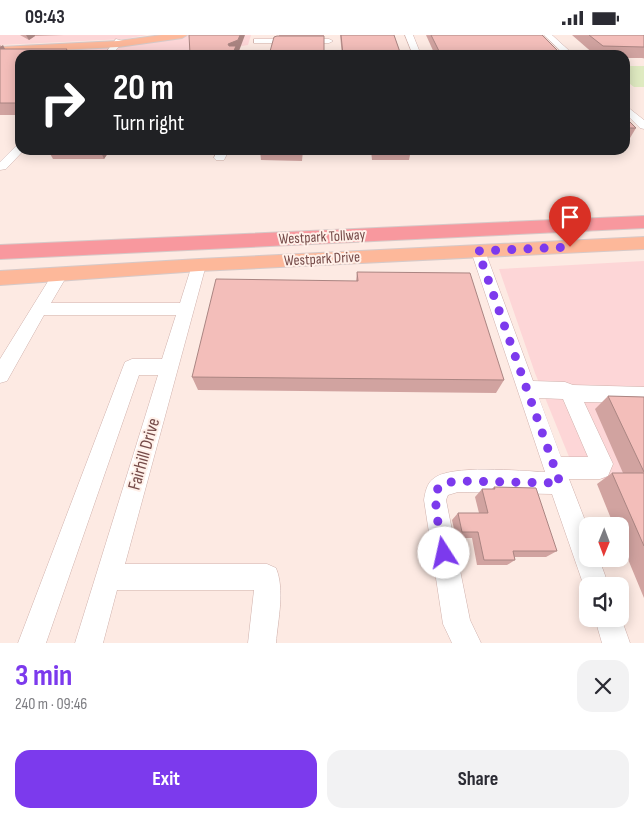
<!DOCTYPE html>
<meta charset="utf-8">
<style>
:root{--surface:#fff;--page:#f2f2f3;--text:#2b2b33;--muted:#7c7c81;--accent:#7c3aed}
body{margin:0;font-family:"Sofia Sans Condensed",sans-serif;background:var(--page);color:var(--text);height:100vh;display:flex;flex-direction:column;font-size:19px;white-space:nowrap}
*{box-sizing:border-box;margin:0}
p{font-size:16px;color:var(--muted)}
.icon{flex:none;width:28px;height:28px;fill:none;stroke:currentColor;stroke-width:2;stroke-linecap:round;stroke-linejoin:round}
.map{position:relative;height:608px;overflow:hidden}
.side{display:flex;flex-direction:column;background:var(--surface);flex:1}
.side>*{flex:none}
.guide{position:absolute;left:15px;top:15px;width:615px;height:105px;border-radius:15px;box-shadow:0 2px 12px #0003;background:#202124;color:#fff;overflow:hidden}
.needle{width:32px;rotate:181deg}
.buttons{position:absolute;left:579px;top:482px;display:grid;gap:10px}
.buttons a{display:grid;place-items:center;width:50px;height:50px;border-radius:10px;background:var(--surface);box-shadow:0 2px 12px #0003;font-size:25px}
.pin{position:absolute;display:grid;place-items:center;width:42px;height:42px;color:#fff;margin:-51px -21px;border-radius:50% 50% 50% 0;rotate:-45deg;box-shadow:0 0 5px #0007}
.pin .icon{rotate:45deg}
.me{position:absolute;width:55px;margin:-28px;rotate:350deg;stroke-linejoin:round;filter:drop-shadow(0 0 4px #0008)}
.turn{display:flex;align-items:center;gap:18px;height:105px;padding:0 15px;font-size:22px}
.turn .icon{width:65px;height:65px;stroke-width:2.5}
.turn b{display:block;font-size:35px;line-height:42px}
.round{display:grid;place-items:center;flex:none;width:52px;height:52px;border-radius:15px;background:var(--page)}
.head{display:flex;align-items:center;justify-content:space-between;height:85px;padding:0 15px}
h1{font-size:30px;font-weight:700;line-height:38px;color:var(--accent)}
.action{display:flex;gap:10px;margin-top:auto;padding:10px 15px}
.action a{flex:1;height:58px;border-radius:15px;background:var(--accent);color:#fff;font-size:20px;font-weight:700;line-height:58px;text-align:center}
.action a+a{background:var(--page);color:var(--text)}
.status{display:flex;justify-content:space-between;align-items:center;height:35px;padding:0 25px;background:var(--surface);direction:ltr}
.status svg{height:14px;fill:currentColor}
.map>svg:first-child{display:block}
.commercial{fill:#fdd6d7}
.green{fill:#dfeac1}
.lines{fill:none;stroke-linecap:round;stroke-linejoin:round}
.minor-casing{stroke:#d0b1ac;stroke-width:1}
.major-casing{stroke:#d6c9c8;stroke-width:2}
.highway-casing{stroke:#d6c9c8;stroke-width:2}
.path{stroke:#d7a19d;stroke-width:1;stroke-dasharray:0.5 2;stroke-linecap:butt}
.minor{fill:#fff;fill-rule:evenodd}
.major{fill:#fdb89a;fill-rule:evenodd}
.highway{fill:#f8989e;fill-rule:evenodd}
.wall{fill:#d1a3a0}
.shaded-wall{fill:#aa8582}
.building{fill:#f3beba;stroke:#aa8582}
.route{stroke:#7c3aed;stroke-width:9;stroke-dasharray:0 16.2}
.labels{text-anchor:middle;dominant-baseline:central;stroke-width:4;stroke-linejoin:round;paint-order:stroke}
.street-label{font-size:15px;fill:#754a48;stroke:#fff0e9}
.near-street-label{font-size:18px;fill:#754a48;stroke:#fff0e9}
</style>
<div class="status"><b>09:43</b><svg viewBox="0 0 49 12"><path d="M0 12V9h3v3zM5 12V6h3v6zM10 12V3h3v9zM15 12V0h3v12zM26 1h20v11H26zM47 4h2v5h-2z"/></svg></div>
<div class="map">
<svg width="644" height="608" viewBox="0 0 644 608">
<rect width="100%" height="100%" fill="#fdeae3"/>
<g class="commercial">
<path d="M 0,0 L 147,0 L 125,4 L 0,10 Z"/>
<path d="M 188,0 L 251,0 L 248,10 L 189,20 L 36,20 L 41,16 L 105,12 Z"/>
<path d="M 644,226 L 644,444 L 578,444 L 535,338 L 499,234 Z"/>
</g>
<path class="green" d="M 625,31 L 644,31 L 644,52 L 634,52 L 625,45 Z"/>
<g class="lines">
<defs>
<g id="minor">
<path d="M 405,0 L 413,0 L 421,20 L 413,20 Z"/>
<path d="M 544,0 L 552,0 L 574,20 L 565,20 Z"/>
<path d="M 116,4 L 123,6 L 112,20 L 104,20 Z"/>
<path d="M 254,4 L 329,4 L 333,6 L 329,8 L 254,8 Z"/>
<path d="M 253,16 L 256,16 L 256,20 L 231,20 L 235,18 Z"/>
<path d="M 625,70 L 644,85 L 644,94 L 640,93 L 625,78 Z"/>
<path d="M 20,110 L 20,115 L 24,115 L 6,134 L 0,135 L 0,127 L 16,111 Z"/>
<path d="M 217,115 L 229,115 L 224,125 L 216,125 L 214,123 Z"/>
<path d="M 478,211 L 483,213 L 485,216 L 533,346 L 565,347 L 573,350 L 644,352 L 644,368 L 584,367 L 613,429 L 608,441 L 600,444 L 569,444 L 588,493 L 588,524 L 599,524 L 609,551 L 588,551 L 587,560 L 552,459 L 458,457 L 448,460 L 446,465 L 470,585 L 481,608 L 452,608 L 443,589 L 424,465 C 425,458 427,448 433,444 C 449,429 521,436 545,437 L 471,216 L 473,213 ZM 539,363 L 563,364 L 588,422 L 561,422 Z"/>
<path d="M 199,225 L 204,226 L 206,230 L 125,529 L 267,529 L 276,533 C 285,555 278,584 276,608 L 248,608 L 254,555 L 117,555 L 103,608 L 75,608 L 158,340 L 139,340 L 46,608 L 18,608 L 123,332 L 125,327 L 132,324 L 162,324 L 176,280 L 44,280 L 7,346 L 0,348 L 0,324 L 55,235 L 60,234 L 65,235 L 68,239 L 51,268 L 180,268 L 192,230 L 194,226 Z"/>
<path d="M 620,580 L 630,608 L 602,608 L 595,584 L 620,584 Z"/>
</g>
<g id="major">
<path d="M 162,0 L 187,0 L 182,3 L 118,12 L 0,18 L 0,12 L 118,6 Z"/>
<path d="M 644,202 L 644,214 L 199,236 L 0,250 L 0,236 L 199,224 Z"/>
</g>
<path id="highway" d="M 644,181 L 644,193 L 0,224 L 0,210 Z"/>
</defs>
<use href="#minor" class="minor-casing"/>
<use href="#major" class="major-casing"/>
<use href="#highway" class="highway-casing"/>
<path class="path" d="M 643,23 L 644,25"/>
<use href="#minor" class="minor"/>
<use href="#major" class="major"/>
<use href="#highway" class="highway"/>
</g>
<g class="wall">
<path d="M 20,0 L 64,0 L 35,1 L 29,5 Z"/>
<path d="M 279,0 L 324,0 L 324,20 L 279,1 Z"/>
<path d="M 340,0 L 394,0 L 401,20 L 342,20 Z"/>
<path d="M 426,0 L 542,0 L 562,20 L 435,20 Z"/>
<path d="M 572,0 L 644,0 L 644,23 L 625,23 L 625,20 L 595,20 Z"/>
<path d="M 0,10 L 5,14 L 20,20 L 20,80 L 0,80 Z"/>
<path d="M 625,82 L 636,93 L 630,103 L 625,103 Z"/>
<path d="M 48,115 L 110,115 L 104,124 L 53,124 Z"/>
<path d="M 260,115 L 303,115 L 302,126 L 261,125 Z"/>
<path d="M 371,115 L 411,115 L 409,125 L 372,125 Z"/>
<path d="M 497,115 L 542,115 L 541,118 L 499,117 Z"/>
<path d="M 590,115 L 609,115 L 609,117 L 592,116 Z"/>
<path d="M 357,237 L 504,345 L 496,358 L 198,355 L 192,342 L 356,246 Z"/>
<path d="M 608,361 L 644,362 L 644,563 L 620,505 L 620,491 L 614,491 L 597,449 L 612,438 L 623,438 L 595,374 Z"/>
<path d="M 494,452 L 557,516 L 546,522 L 515,522 L 515,525 L 507,530 L 477,530 L 472,503 L 456,503 L 452,485 L 458,478 L 479,478 L 475,462 L 482,454 L 492,454 Z"/>
</g>
<g class="shaded-wall">
<path d="M 26,0 L 35,0 L 35,1 L 29,5 Z"/>
<path d="M 240,0 L 245,0 L 239,16 L 236,17 L 237,20 L 232,20 L 228,9 Z"/>
<path d="M 3,10 L 8,20 L 0,20 L 0,12 Z"/>
<path d="M 67,14 L 70,20 L 61,20 Z"/>
<path d="M 100,115 L 110,115 L 104,124 Z"/>
</g>
<g class="building">
<path d="M 189,0 L 240,0 L 238,5 L 228,9 L 229,11 L 236,11 L 232,20 L 183,20 L 190,19 Z"/>
<path d="M 341,0 L 394,0 L 401,20 L 343,20 Z"/>
<path d="M 431,0 L 542,0 L 562,20 L 441,20 Z"/>
<path d="M 589,0 L 644,0 L 644,12 L 603,11 Z"/>
<path d="M 277,1 L 324,1 L 324,20 L 269,20 L 274,2 Z"/>
<path d="M 0,14 L 67,14 L 61,20 L 20,20 L 20,68 L 0,68 Z"/>
<path d="M 625,82 L 636,93 L 625,93 Z"/>
<path d="M 357,237 L 470,238 L 504,345 L 192,342 L 216,244 L 358,246 Z"/>
<path d="M 608,361 L 644,362 L 644,437 Z"/>
<path d="M 612,438 L 644,438 L 644,511 Z"/>
<path d="M 494,452 L 536,453 L 557,516 L 513,516 L 515,525 L 484,525 L 478,497 L 462,497 L 458,478 L 488,478 L 482,454 L 495,454 Z"/>
</g>
<g class="lines">
<path class="route" d="M 444,518 C 442,504 428,456 442,449 C 446,447 454,447 458,446 L 560,448 L 478,216 L 570,212"/>
</g>
<g class="labels">
<g class="street-label">
<text transform="translate(322 202) rotate(-3)">Westpark Tollway</text>
<text transform="translate(322 224) rotate(-3)">Westpark Drive</text>
</g>
<g class="near-street-label">
<text transform="translate(144 419) rotate(-74)">Fairhill Drive</text>
</g>
</g>
</svg>
<div class="buttons">
<a><svg class="needle" viewBox="-14 -14 28 28"><path d="M0-13l5 13h-10z" fill="#e53935"/><path d="M0 13l5-13h-10z" fill="#7c7c81"/></svg></a>
<a><svg class="icon" aria-label="sound" viewBox="0 0 24 24"><path d="M4 9h4l5-4v14l-5-4H4zM17 9q2 3 0 6"/></svg></a>
</div>
<div class="pin" style="left:570px;top:212px;background:#d93025"><svg class="icon" aria-label="arrive" viewBox="0 0 24 24"><path d="M6 21V4h12l-3 4 3 4H6"/></svg></div>
<svg class="me" style="left:444px;top:518px" viewBox="-20 -20 40 40"><circle r="19" fill="#fff"/><path d="M0-13L10 11 0 6-10 11z" fill="#7c3aed"/></svg>
<div class="guide">
<div class="turn"><svg class="icon" aria-label="right" viewBox="0 0 24 24"><path d="M7 20v-9h11M14 6l5 5-5 5"/></svg><div><b>20 m</b>Turn right</div></div>
</div>
</div>
<section class="side">
<div class="head"><div><h1>3 min</h1><p>240 m · 09:46</p></div><a class="round"><svg class="icon" aria-label="close" viewBox="0 0 24 24"><path d="M6 6l12 12M18 6L6 18"/></svg></a></div>
<div class="action"><a>Exit</a><a>Share</a></div>
</section>
